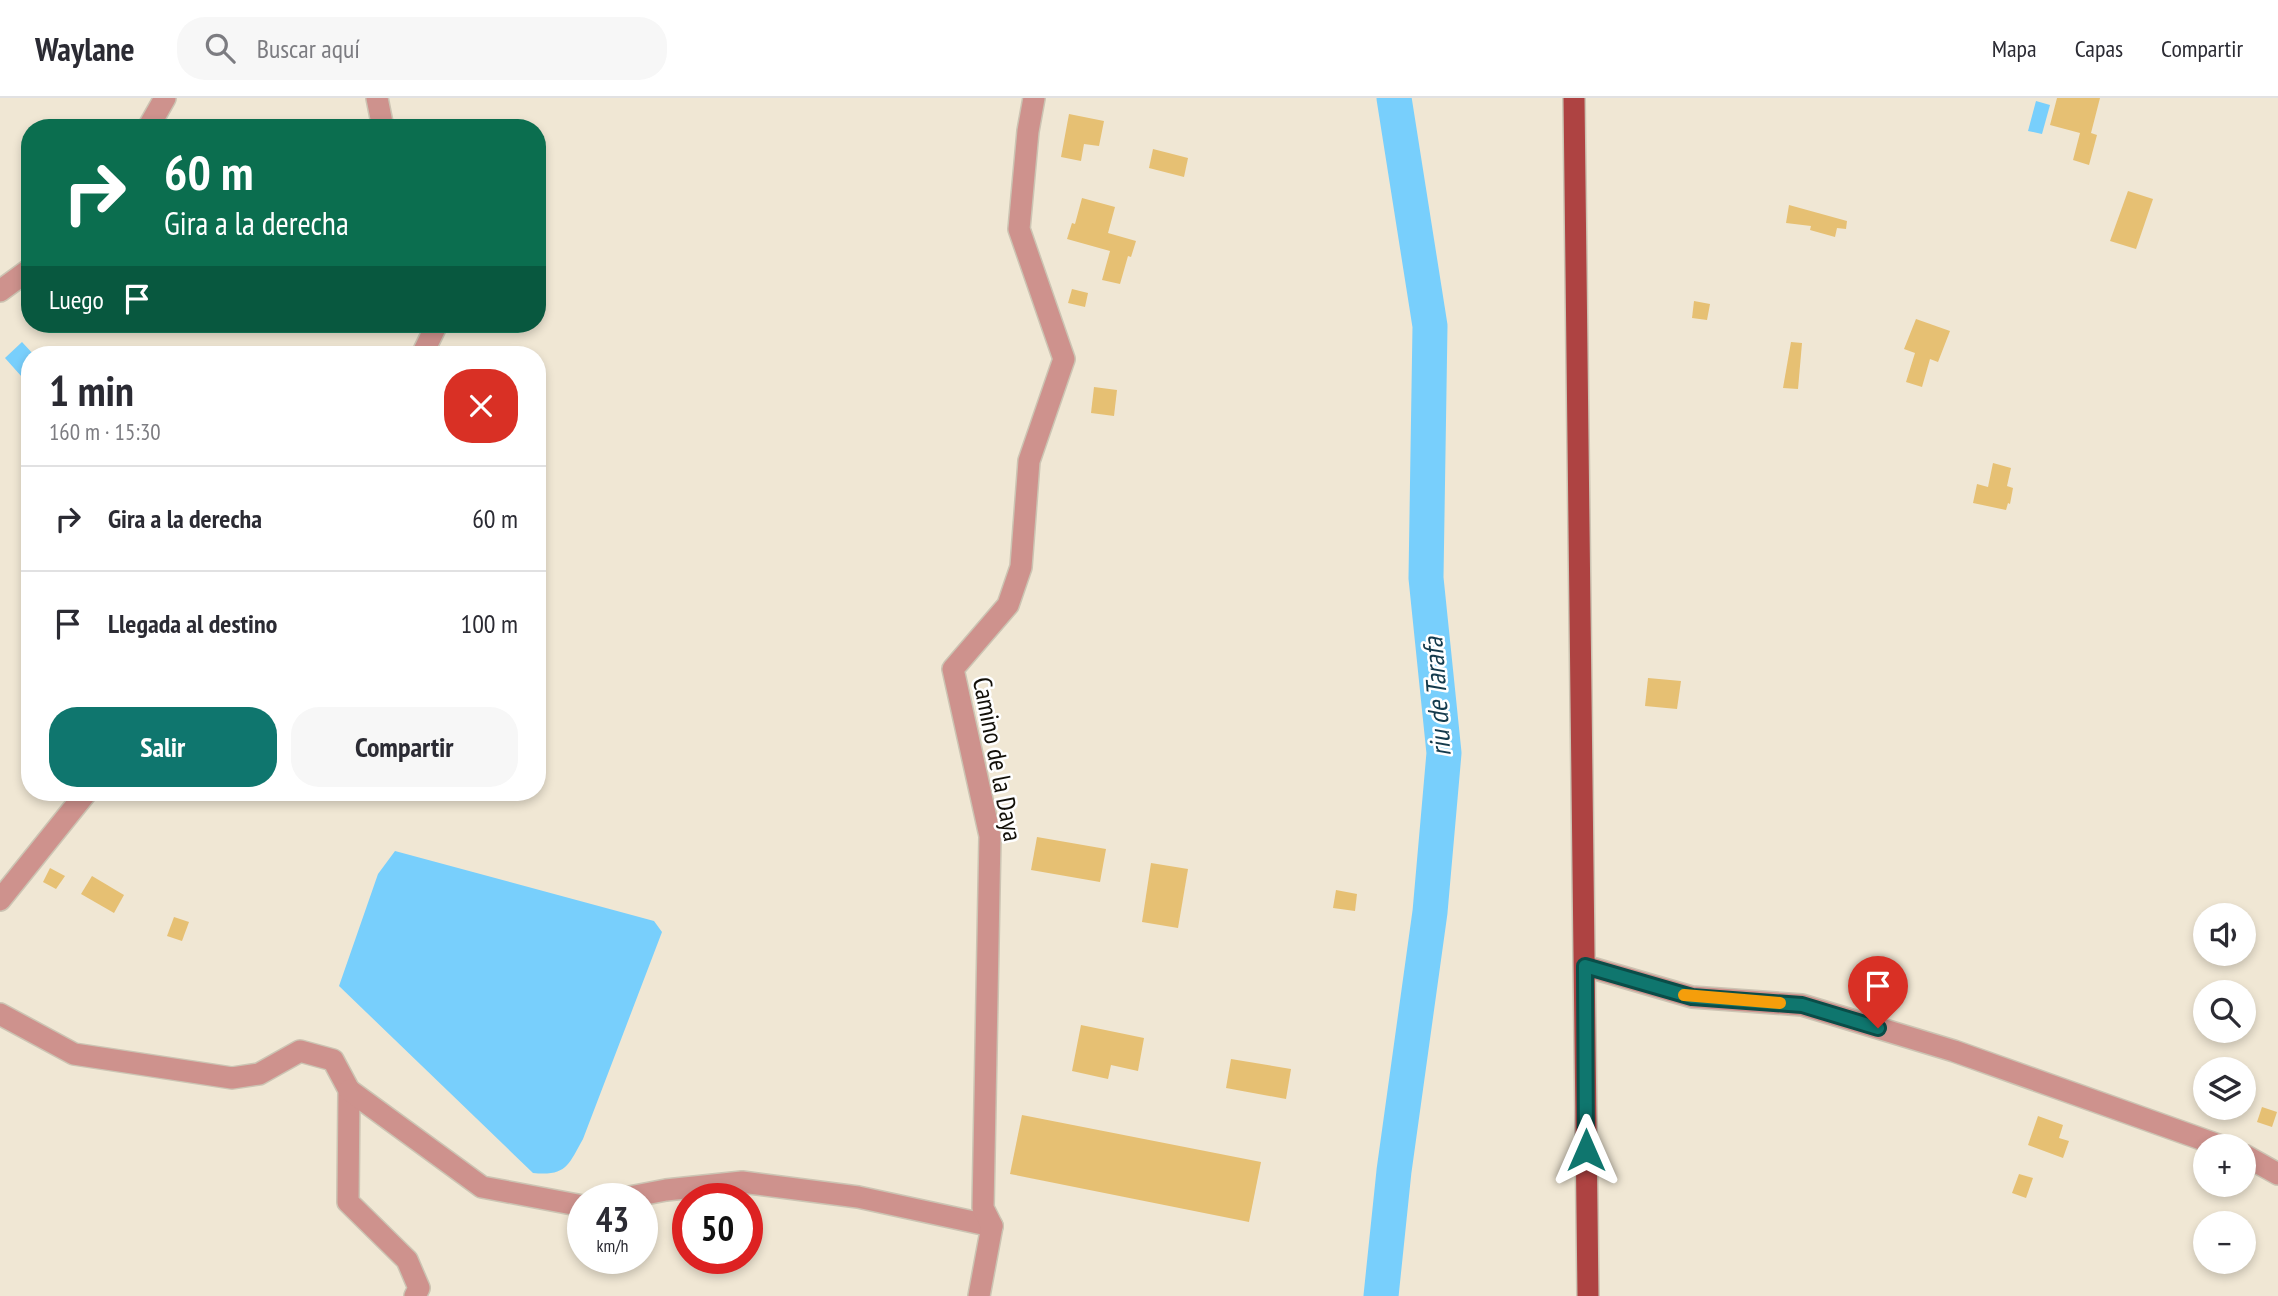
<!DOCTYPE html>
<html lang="es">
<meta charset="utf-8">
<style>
:root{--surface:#fff;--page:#f7f7f7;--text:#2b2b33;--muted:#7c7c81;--line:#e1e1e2;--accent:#0f766e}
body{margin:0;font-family:"PT Sans Narrow",sans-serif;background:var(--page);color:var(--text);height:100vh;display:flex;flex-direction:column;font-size:26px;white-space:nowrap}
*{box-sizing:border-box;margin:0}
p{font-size:23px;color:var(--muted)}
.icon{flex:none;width:38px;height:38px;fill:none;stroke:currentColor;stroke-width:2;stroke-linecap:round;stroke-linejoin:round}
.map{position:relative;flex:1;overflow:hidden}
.sheet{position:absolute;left:21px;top:248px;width:525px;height:455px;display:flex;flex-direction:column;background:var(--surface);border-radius:28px;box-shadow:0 4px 10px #0003}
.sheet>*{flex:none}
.top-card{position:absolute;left:21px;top:21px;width:525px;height:214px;border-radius:28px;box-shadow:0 4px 10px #0003;background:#0b6e4f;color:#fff;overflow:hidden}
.controls{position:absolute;left:2193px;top:805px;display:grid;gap:14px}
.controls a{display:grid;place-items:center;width:63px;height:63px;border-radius:50%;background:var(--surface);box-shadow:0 4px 10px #0003;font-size:35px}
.speed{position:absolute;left:567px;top:1085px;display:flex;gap:14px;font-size:35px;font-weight:700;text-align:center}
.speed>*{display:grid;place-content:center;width:91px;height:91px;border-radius:50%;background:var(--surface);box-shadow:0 4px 10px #0003;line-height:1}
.speed small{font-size:18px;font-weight:400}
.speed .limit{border:10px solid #d22;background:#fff;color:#111}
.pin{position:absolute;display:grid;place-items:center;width:60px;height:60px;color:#fff;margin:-72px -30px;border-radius:50% 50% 50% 0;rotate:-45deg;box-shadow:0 0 7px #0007}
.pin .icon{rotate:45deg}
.me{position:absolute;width:77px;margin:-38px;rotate:0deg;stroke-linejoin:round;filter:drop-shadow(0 0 5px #0008)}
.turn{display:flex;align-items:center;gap:24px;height:147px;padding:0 28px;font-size:32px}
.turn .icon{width:91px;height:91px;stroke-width:2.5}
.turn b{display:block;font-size:49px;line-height:60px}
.then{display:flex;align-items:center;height:66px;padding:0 28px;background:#0003;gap:14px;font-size:26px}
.round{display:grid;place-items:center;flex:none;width:74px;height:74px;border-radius:28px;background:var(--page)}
.head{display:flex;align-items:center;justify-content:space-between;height:119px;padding:0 28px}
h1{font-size:42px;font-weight:700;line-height:52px}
.cta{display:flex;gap:14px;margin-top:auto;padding:14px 28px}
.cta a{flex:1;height:80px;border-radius:28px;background:var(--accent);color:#fff;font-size:28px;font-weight:700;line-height:80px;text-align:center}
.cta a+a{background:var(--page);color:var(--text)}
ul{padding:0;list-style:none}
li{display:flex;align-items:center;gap:21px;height:105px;padding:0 28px;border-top:2px solid var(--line)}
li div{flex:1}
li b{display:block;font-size:26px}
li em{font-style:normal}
header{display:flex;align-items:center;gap:42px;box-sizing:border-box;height:98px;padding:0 35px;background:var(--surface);border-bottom:2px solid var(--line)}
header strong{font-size:33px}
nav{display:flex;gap:38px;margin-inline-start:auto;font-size:24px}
.search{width:490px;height:63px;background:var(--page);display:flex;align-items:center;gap:18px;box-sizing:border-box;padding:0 24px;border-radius:28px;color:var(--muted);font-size:26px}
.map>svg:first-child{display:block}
.water{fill:#78cffc}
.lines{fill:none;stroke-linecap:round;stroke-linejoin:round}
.river{stroke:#78cffc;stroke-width:35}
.building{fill:#e6c073}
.minor-casing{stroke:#ccc4b3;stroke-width:24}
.major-casing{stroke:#ccc4b3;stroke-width:24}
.minor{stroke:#ce928d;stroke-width:21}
.major{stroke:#ae4342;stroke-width:21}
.route-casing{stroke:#0a4d48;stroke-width:18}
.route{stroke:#0f766e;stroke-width:12}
.slow{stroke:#f59e0b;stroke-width:12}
.labels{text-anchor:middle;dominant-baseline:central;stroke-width:5;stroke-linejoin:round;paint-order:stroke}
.street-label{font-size:26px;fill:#120f08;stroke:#fff}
.water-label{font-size:28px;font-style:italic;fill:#133a4c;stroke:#fff}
</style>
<header>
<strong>Waylane</strong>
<div class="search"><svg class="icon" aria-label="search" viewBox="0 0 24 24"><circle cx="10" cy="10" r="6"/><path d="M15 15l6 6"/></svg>Buscar aquí</div>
<nav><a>Mapa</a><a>Capas</a><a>Compartir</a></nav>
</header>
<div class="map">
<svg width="2278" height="1198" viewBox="0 0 2278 1198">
<rect width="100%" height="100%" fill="#f0e7d4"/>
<g class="water">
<path d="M 2036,3 L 2050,7 L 2042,36 L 2028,33 Z"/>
<path d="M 22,244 L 34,257 L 30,257 L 30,288 L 5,260 Z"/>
<path d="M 395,753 L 654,823 L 662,834 L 583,1041 C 568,1068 566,1078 533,1075 L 339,888 L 378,776 Z"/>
</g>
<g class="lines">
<path class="river" d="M 1381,1198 L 1394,1073 L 1430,814 L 1444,655 L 1426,480 L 1430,228 L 1394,0"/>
</g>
<g class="building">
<path d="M 2057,0 L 2100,0 L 2091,35 L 2097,37 L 2089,67 L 2073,62 L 2080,35 L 2050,27 Z"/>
<path d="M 1069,16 L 1104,23 L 1099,48 L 1084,46 L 1081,63 L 1061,59 Z"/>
<path d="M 1153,51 L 1188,60 L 1184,79 L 1149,70 Z"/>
<path d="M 2128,93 L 2153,101 L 2136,151 L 2110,143 Z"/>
<path d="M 1082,100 L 1115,109 L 1108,135 L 1136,143 L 1131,159 L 1128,158 L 1120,186 L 1102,182 L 1110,153 L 1067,141 L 1072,125 L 1075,126 Z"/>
<path d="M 1789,107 L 1847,123 L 1846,131 L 1837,130 L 1835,139 L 1810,132 L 1811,128 L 1786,125 Z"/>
<path d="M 1072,191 L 1088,195 L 1085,209 L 1068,205 Z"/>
<path d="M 1694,203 L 1710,206 L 1707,222 L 1692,220 Z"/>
<path d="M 1916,221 L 1950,233 L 1938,264 L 1930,261 L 1922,289 L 1906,284 L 1915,255 L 1904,251 Z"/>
<path d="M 1791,244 L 1802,245 L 1798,291 L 1783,290 Z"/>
<path d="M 1094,289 L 1117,292 L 1114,318 L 1091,315 Z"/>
<path d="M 1993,365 L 2011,370 L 2007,388 L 2013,390 L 2010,406 L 2008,405 L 2006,412 L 1973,405 L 1977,386 L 1988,389 Z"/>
<path d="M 1648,580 L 1681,583 L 1677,611 L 1645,608 Z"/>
<path d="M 1037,739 L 1106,751 L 1100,784 L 1031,772 Z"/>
<path d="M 1151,765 L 1188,771 L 1178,830 L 1142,824 Z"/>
<path d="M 50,770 L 65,778 L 56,791 L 43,784 Z"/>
<path d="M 92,778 L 124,797 L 114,815 L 81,796 Z"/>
<path d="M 1336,792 L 1357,796 L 1355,813 L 1333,810 Z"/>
<path d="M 174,819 L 189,824 L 182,843 L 167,838 Z"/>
<path d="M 1081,927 L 1144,940 L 1138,973 L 1111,967 L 1108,981 L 1072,973 Z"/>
<path d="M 1231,961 L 1291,971 L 1286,1001 L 1226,990 Z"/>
<path d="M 2262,1009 L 2277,1014 L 2272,1029 L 2257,1024 Z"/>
<path d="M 1022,1017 L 1261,1064 L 1249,1124 L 1010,1076 Z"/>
<path d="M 2038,1018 L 2063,1027 L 2059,1040 L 2069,1043 L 2063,1060 L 2028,1047 Z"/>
<path d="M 2019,1076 L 2033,1080 L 2026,1100 L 2012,1095 Z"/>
</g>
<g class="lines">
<defs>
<g id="minor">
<path d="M 377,0 L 383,30"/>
<path d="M 148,30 L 165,0"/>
<path d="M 0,193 L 30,171"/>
<path d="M 422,257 L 437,226"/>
<path d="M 0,802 L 86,695"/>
<path d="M 1585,868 L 1692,899 L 1802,907 L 1954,953 L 2221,1048"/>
<path d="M 0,916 L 74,956 L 232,980 L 259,976 L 300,953 L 333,962 L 349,992 L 348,1104 L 407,1162 L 419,1190 L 415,1198"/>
<path d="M 349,992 L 482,1089 L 583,1108"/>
<path d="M 2244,1057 L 2278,1076"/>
<path d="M 619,1101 L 666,1092 L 742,1084 L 858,1099 L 992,1128"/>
<path d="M 979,1198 L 992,1128 L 983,1110 L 990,738 L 953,571 L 1008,507 L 1021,469 L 1029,363 L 1064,261 L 1019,131 L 1028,33 L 1034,0"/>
</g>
<path id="major" d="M 1574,0 L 1588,1198"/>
</defs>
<use href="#minor" class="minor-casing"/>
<use href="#major" class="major-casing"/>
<use href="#minor" class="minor"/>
<use href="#major" class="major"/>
</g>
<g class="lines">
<defs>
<path id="route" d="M 1586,1052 L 1585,868 L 1692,899 L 1802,907 L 1878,930"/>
</defs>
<use href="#route" class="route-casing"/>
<use href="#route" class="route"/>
<path class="slow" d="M 1684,897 L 1780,905"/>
</g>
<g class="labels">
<g class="street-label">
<text transform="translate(998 661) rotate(79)">Camino de la Daya</text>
</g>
<g class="water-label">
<text transform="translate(1436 599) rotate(-94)">riu de Tarafa</text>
</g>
</g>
</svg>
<div class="controls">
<a><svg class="icon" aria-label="sound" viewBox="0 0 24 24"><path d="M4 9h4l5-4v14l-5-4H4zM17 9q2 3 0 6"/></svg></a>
<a><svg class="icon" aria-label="search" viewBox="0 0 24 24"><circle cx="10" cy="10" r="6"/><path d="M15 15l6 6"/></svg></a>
<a><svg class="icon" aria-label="layers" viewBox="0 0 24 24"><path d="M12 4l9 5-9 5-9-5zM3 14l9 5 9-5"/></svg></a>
<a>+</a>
<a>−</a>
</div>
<div class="speed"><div>43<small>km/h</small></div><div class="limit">50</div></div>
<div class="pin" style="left:1878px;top:930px;background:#d93025"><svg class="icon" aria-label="arrive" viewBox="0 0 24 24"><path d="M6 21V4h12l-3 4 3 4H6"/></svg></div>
<svg class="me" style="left:1586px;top:1052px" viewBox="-20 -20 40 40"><path d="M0-17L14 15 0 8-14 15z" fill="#0f766e" stroke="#fff" stroke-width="4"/></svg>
<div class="top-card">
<div class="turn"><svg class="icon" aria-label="right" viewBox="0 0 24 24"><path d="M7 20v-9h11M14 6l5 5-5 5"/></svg><div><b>60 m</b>Gira a la derecha</div></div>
<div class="then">Luego<svg class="icon" aria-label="arrive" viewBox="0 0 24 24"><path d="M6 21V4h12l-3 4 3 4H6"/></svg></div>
</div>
<section class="sheet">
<div class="head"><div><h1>1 min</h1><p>160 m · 15:30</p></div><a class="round" style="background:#d93025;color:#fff"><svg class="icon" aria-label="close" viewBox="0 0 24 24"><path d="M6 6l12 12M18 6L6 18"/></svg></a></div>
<ul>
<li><svg class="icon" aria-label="right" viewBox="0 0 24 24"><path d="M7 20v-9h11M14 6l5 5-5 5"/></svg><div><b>Gira a la derecha</b></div><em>60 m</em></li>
<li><svg class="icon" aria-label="arrive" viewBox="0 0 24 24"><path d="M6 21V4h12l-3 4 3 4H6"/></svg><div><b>Llegada al destino</b></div><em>100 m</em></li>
</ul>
<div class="cta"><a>Salir</a><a>Compartir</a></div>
</section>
</div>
